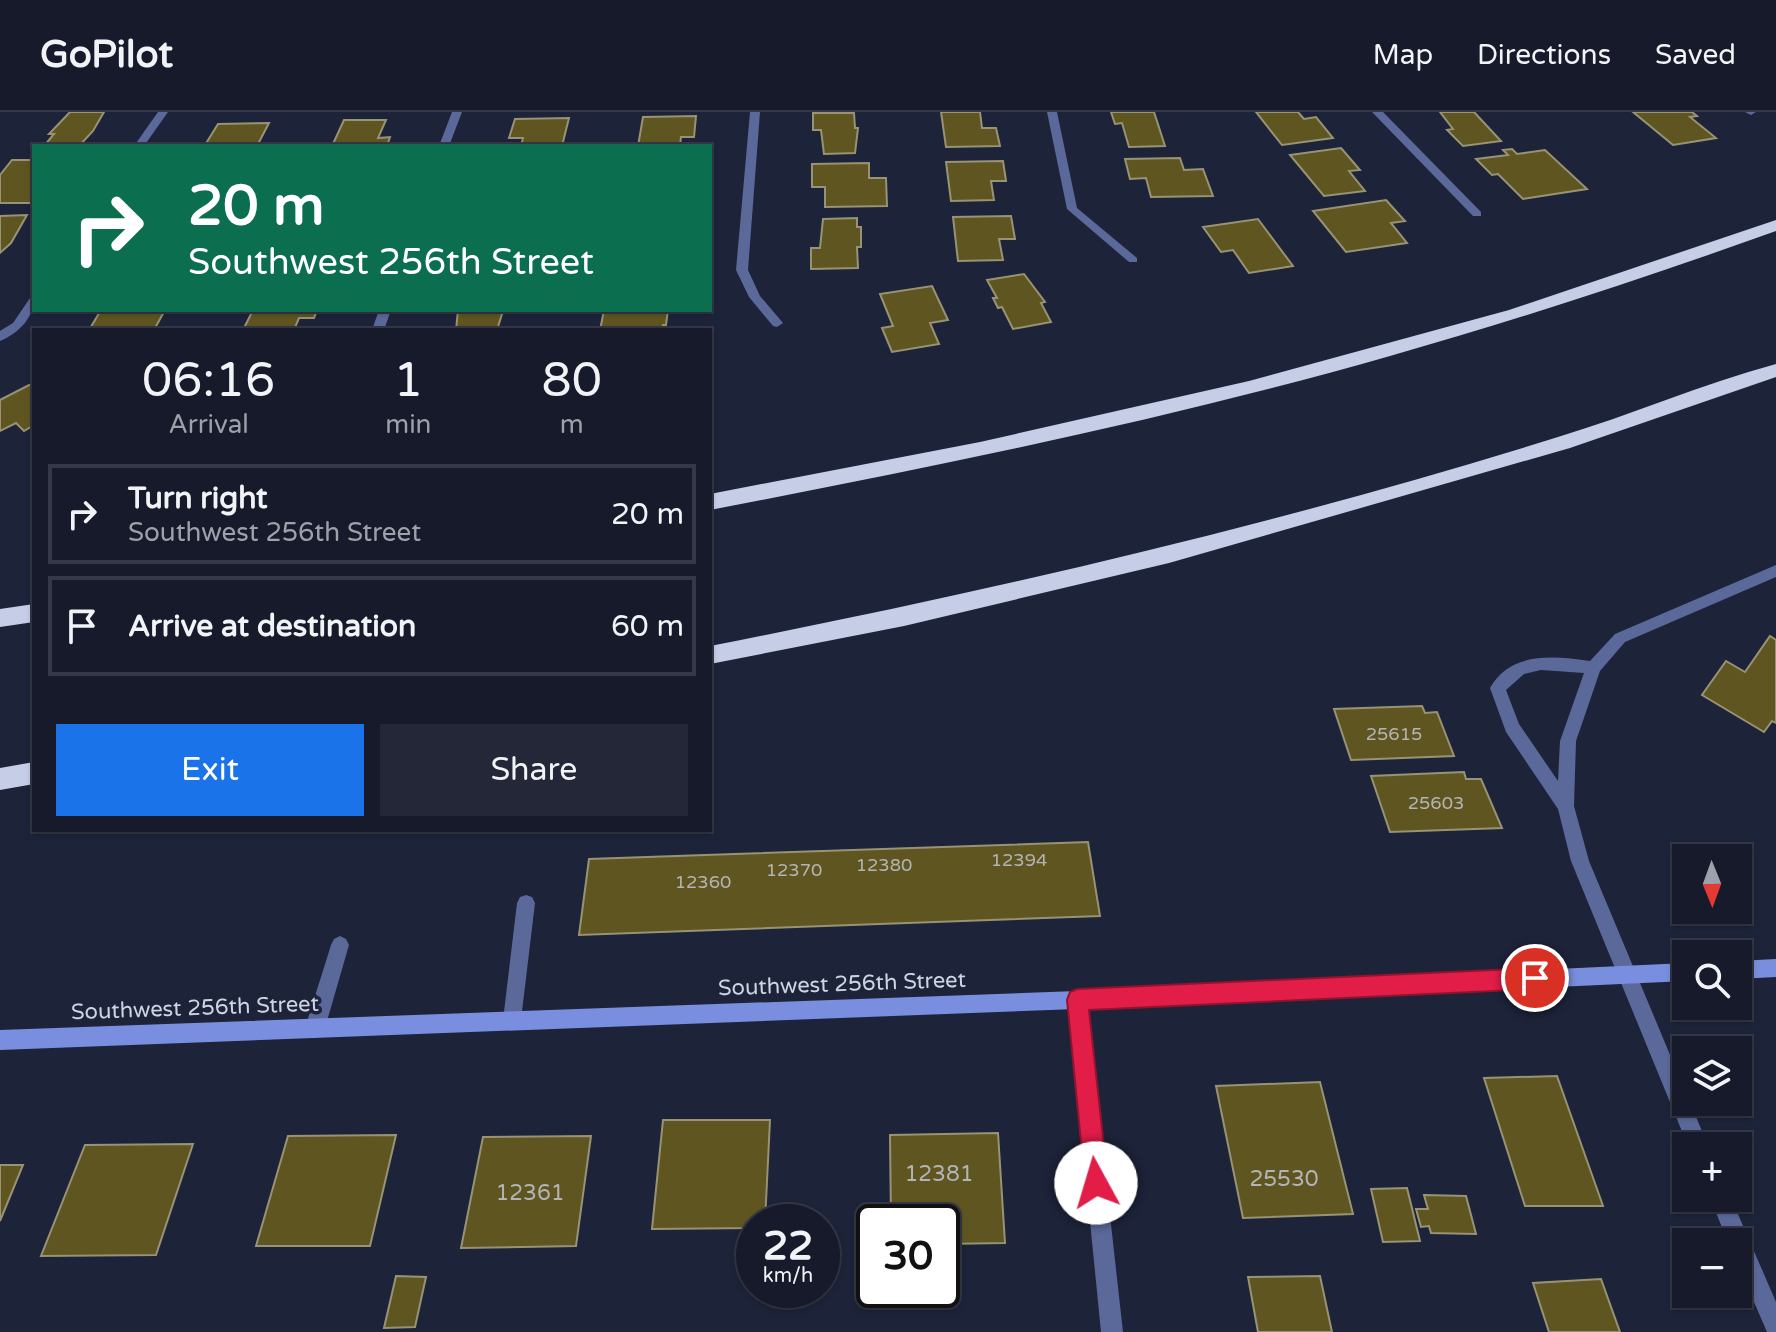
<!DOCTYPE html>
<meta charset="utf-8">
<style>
:root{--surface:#161a2b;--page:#232737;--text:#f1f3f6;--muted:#9ea1a9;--line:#353847;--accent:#1a73e8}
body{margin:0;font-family:"Varela Round",sans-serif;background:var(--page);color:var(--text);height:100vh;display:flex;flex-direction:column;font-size:30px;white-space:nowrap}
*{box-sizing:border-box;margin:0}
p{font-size:26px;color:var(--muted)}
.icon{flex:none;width:44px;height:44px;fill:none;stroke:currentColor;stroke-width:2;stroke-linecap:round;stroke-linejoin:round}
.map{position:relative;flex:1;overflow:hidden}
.details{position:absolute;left:32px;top:216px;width:680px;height:504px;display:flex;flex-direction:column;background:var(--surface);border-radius:0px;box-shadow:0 2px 6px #0004,0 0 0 2px var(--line)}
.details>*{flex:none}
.hud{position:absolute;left:32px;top:32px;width:680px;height:168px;border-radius:0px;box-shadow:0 2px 6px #0004,0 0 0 2px var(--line);background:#0b6e4f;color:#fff;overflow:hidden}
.needle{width:52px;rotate:179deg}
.tools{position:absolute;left:1672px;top:732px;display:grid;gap:16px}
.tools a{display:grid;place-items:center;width:80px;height:80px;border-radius:0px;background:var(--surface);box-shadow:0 2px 6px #0004,0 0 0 2px var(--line);font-size:40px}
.speed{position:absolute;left:736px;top:1092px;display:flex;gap:16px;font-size:40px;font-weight:700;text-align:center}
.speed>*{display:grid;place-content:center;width:104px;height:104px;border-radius:50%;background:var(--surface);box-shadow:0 2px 6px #0004,0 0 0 2px var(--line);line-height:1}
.speed small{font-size:20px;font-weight:400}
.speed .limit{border:4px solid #111;border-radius:12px;background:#fff;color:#111}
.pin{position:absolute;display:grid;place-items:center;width:68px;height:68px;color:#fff;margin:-34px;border:4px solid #fff;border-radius:50%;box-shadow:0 2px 8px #0007}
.me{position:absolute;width:88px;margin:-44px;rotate:354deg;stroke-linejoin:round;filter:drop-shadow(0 0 6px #0008)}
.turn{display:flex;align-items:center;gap:28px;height:168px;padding:0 24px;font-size:36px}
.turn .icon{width:104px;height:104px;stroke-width:2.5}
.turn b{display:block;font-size:56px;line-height:68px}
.eta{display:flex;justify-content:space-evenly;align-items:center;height:136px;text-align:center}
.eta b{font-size:48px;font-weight:600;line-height:56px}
.primary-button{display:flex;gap:16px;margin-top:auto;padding:16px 24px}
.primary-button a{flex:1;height:92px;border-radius:0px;background:var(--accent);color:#fff;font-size:32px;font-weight:600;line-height:92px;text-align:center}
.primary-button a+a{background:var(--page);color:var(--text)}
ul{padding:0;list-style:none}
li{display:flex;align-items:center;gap:24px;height:100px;margin:0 16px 12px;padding:0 8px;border:4px solid var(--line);border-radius:0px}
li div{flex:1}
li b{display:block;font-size:30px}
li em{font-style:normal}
header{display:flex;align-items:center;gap:48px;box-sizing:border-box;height:112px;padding:0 40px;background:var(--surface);border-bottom:2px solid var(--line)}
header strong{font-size:38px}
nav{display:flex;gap:44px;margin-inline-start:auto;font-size:28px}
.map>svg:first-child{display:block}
.building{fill:#5e5521;stroke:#989374;stroke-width:2}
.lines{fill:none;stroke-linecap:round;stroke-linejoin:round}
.lane{fill:#5b689a;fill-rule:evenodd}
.street{fill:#5b689a;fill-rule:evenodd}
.secondary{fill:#798ede;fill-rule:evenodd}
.highway{fill:#c6cee7;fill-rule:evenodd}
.route{fill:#e11d48;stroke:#92132f;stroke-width:2}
.labels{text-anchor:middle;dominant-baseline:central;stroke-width:7;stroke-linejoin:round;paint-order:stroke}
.number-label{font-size:18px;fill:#b3b4b3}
.street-label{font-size:22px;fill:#cfd4e4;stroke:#1d2339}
.near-number-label{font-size:22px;fill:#b3b4b3}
</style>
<header>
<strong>GoPilot</strong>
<nav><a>Map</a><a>Directions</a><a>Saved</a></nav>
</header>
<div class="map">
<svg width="1776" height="1220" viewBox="0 0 1776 1220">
<rect width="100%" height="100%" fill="#1d2339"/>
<g class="building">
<path d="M 70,0 L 104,0 L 93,19 L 79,34 L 44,34 L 54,22 L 49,22 Z"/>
<path d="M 941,0 L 980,0 L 982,16 L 996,16 L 1000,34 L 946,35 Z"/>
<path d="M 1111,0 L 1154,0 L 1165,34 L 1129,35 L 1122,11 L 1115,12 Z"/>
<path d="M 1256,0 L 1298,0 L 1304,7 L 1316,5 L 1333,26 L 1282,33 Z"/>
<path d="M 1440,0 L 1474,0 L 1501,29 L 1463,34 L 1447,18 L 1453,17 Z"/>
<path d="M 1633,0 L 1692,0 L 1697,4 L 1690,5 L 1716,26 L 1673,33 Z"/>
<path d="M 813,1 L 854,1 L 855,16 L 858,16 L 855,41 L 824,42 L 821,18 L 813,18 Z"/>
<path d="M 696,4 L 694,25 L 681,25 L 680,34 L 638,34 L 643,5 Z"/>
<path d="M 569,6 L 562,34 L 521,34 L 523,26 L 509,26 L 515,7 Z"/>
<path d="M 344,8 L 386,8 L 378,26 L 390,25 L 387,34 L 332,34 Z"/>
<path d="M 269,11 L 257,34 L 198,34 L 205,33 L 218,12 Z"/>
<path d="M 1341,36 L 1360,58 L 1349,59 L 1365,79 L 1324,84 L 1290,43 Z"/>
<path d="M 1512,37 L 1517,42 L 1545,38 L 1587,77 L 1523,87 L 1498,62 L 1492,63 L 1476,47 L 1508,43 L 1503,38 Z"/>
<path d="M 1180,46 L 1184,58 L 1203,57 L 1213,84 L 1151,85 L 1146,66 L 1130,67 L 1125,47 Z"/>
<path d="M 12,48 L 34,48 L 34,91 L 0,91 L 0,63 Z"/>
<path d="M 1003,49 L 1006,69 L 991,69 L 994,88 L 951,89 L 946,50 Z"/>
<path d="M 869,51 L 869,66 L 886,66 L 887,94 L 825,95 L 825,75 L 812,75 L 812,52 Z"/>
<path d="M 1386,88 L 1405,109 L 1391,111 L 1407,131 L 1346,140 L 1313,99 Z"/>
<path d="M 27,103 L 11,131 L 0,141 L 0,104 Z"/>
<path d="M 1011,104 L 1015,127 L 999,127 L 1003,148 L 958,149 L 953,105 Z"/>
<path d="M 857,106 L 857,115 L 861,115 L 861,135 L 857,135 L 858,156 L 811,157 L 811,136 L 820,136 L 823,107 Z"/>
<path d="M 1258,107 L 1293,154 L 1249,161 L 1233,138 L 1221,140 L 1203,115 Z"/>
<path d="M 1024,162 L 1045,190 L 1041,191 L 1051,210 L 1013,217 L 1002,195 L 998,196 L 993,186 L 997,186 L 987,168 Z"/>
<path d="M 932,174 L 948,208 L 930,211 L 939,232 L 892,240 L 882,216 L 893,214 L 880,182 Z"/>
<path d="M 101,198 L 165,198 L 154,218 L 89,218 Z"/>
<path d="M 253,198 L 317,198 L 314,206 L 299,206 L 294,218 L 243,218 Z"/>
<path d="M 458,198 L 507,198 L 502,202 L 497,218 L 456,218 Z"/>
<path d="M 604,198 L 668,198 L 666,213 L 663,213 L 662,218 L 600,218 Z"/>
<path d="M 29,273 L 34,274 L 34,313 L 24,319 L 16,311 L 0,319 L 0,288 Z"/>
<path d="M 1770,524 L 1776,528 L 1776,611 L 1772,609 L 1764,620 L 1702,583 L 1726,549 L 1745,560 Z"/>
<path d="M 1422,594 L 1425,601 L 1437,600 L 1454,644 L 1351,648 L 1334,597 Z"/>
<path d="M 1464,660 L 1466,667 L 1481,667 L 1502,716 L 1390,720 L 1371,664 Z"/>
<path d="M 1088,730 L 1100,804 L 579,823 L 589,747 Z"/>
<path d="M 1557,964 L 1603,1094 L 1525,1094 L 1484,966 Z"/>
<path d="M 1320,970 L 1353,1102 L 1243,1106 L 1216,974 Z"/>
<path d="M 663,1008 L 770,1008 L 765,1110 L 754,1110 L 754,1116 L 652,1117 Z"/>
<path d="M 998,1021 L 1005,1131 L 942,1132 L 942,1110 L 891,1110 L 890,1023 Z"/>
<path d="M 396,1023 L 370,1134 L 256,1134 L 288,1024 Z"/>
<path d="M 591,1024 L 576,1134 L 461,1136 L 483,1025 Z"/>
<path d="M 193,1032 L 156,1143 L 41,1144 L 85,1033 Z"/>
<path d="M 0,1053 L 23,1053 L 0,1109 Z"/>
<path d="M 1407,1076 L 1420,1129 L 1383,1130 L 1371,1077 Z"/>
<path d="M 1424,1083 L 1466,1084 L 1476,1122 L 1431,1121 L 1429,1114 L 1421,1115 L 1416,1097 L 1428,1097 Z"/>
<path d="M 396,1164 L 426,1165 L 415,1215 L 384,1216 Z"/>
<path d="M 1320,1164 L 1332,1220 L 1258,1220 L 1248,1165 Z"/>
<path d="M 1601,1167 L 1620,1220 L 1549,1220 L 1533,1171 Z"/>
</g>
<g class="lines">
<g class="lane">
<path d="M 526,783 L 532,785 L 535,791 L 521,908 L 519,915 L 512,917 L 505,915 L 503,908 L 517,791 L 520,785 Z"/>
<path d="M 340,824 L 346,827 L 349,833 L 325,916 L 322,923 L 315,926 L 308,923 L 305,916 L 331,833 L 334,827 Z"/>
</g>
<g class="street">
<path d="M 158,0 L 168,0 L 144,34 L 134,34 Z"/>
<path d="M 452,0 L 462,0 L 449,34 L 439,34 Z"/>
<path d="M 750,0 L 760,0 L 748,158 L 760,184 L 783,211 L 777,215 L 773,214 L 749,185 L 736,158 Z"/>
<path d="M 1047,0 L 1057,0 L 1077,96 L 1137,146 L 1137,150 L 1129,150 L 1067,97 Z"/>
<path d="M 1372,0 L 1383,0 L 1481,100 L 1481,104 L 1473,104 Z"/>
<path d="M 1745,0 L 1756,0 L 1751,3 Z"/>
<path d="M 34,185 C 34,206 19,221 0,229 L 0,219 L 13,211 L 30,186 Z"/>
<path d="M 379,198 L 391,198 L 384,218 L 372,218 Z"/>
<path d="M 1776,453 L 1776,465 L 1625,530 L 1600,559 L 1576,629 L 1574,694 L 1589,749 L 1686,981 L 1686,990 L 1690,990 L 1708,1034 L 1688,1034 L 1571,749 L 1558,697 L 1506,620 L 1490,576 C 1511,539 1554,544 1590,549 L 1615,522 ZM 1541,558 L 1584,561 L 1560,629 L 1558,669 L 1519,612 L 1506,578 L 1524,562 Z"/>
<path d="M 1077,879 L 1084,881 L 1086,888 L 1123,1220 L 1101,1220 L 1068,888 L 1070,881 Z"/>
<path d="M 1710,1086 L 1731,1086 L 1776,1190 L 1776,1220 L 1767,1220 L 1738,1153 L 1738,1130 L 1728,1130 Z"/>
</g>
<g class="secondary">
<path d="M 1776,847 L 1776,865 L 1738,867 L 1738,849 Z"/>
<path d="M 1686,851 L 1686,869 L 1077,897 L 0,938 L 0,918 L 1077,879 Z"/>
</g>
<g class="highway">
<path d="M 1776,108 L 1776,119 C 1648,165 1520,207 1390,244 C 1166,308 938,354 710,398 L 710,382 L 980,330 L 1249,269 L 1509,198 Z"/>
<path d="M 1776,252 L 1776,265 L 1570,336 L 1169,451 L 904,514 L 710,552 L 710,534 C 996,478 1280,412 1558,325 C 1631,303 1702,272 1776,252 Z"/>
<path d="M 34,492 L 34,510 L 0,515 L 0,497 Z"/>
<path d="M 34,650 L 34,672 L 0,678 L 0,656 Z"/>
</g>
</g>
<path class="route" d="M 1535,856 L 1542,859 L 1545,866 L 1542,874 L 1535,877 L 1089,898 L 1108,1071 L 1105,1079 L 1096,1082 L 1088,1079 L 1085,1071 L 1067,888 L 1070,880 L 1077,877 Z"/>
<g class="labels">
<g class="number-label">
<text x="1394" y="622">25615</text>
<text x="1436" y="691">25603</text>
<text x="1019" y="748">12394</text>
<text x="884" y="753">12380</text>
<text x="794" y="758">12370</text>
<text x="703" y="770">12360</text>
</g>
<g class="street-label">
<text transform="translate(842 872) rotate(-2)">Southwest 256th Street</text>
<text transform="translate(195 896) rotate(-2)">Southwest 256th Street</text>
</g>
<g class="near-number-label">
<text x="939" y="1062">12381</text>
<text x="1284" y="1067">25530</text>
<text x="530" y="1081">12361</text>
</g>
</g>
</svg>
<div class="tools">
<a><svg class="needle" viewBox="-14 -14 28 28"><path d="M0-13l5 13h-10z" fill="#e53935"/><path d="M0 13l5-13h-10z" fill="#9ea1a9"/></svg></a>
<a><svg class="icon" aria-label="search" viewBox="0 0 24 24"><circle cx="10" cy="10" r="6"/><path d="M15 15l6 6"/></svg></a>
<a><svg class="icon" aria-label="layers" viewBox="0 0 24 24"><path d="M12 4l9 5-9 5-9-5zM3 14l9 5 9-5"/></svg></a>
<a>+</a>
<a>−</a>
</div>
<div class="speed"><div>22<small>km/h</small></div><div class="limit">30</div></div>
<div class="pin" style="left:1535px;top:866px;background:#d93025"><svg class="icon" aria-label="arrive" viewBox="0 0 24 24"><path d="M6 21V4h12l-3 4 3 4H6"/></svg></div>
<svg class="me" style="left:1096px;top:1071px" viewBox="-20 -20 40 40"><circle r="19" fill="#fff"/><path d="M0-13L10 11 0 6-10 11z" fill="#e11d48"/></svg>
<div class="hud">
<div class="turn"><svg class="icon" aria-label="right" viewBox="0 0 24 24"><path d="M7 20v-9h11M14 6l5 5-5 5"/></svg><div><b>20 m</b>Southwest 256th Street</div></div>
</div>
<section class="details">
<div class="eta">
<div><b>06:16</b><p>Arrival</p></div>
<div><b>1</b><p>min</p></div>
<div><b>80</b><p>m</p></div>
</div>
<ul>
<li><svg class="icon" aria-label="right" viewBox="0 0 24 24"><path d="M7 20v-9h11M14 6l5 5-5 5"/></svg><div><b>Turn right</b><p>Southwest 256th Street</p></div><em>20 m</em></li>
<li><svg class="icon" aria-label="arrive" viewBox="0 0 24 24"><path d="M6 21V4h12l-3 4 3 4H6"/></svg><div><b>Arrive at destination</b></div><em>60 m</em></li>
</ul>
<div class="primary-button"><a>Exit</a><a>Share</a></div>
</section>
</div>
